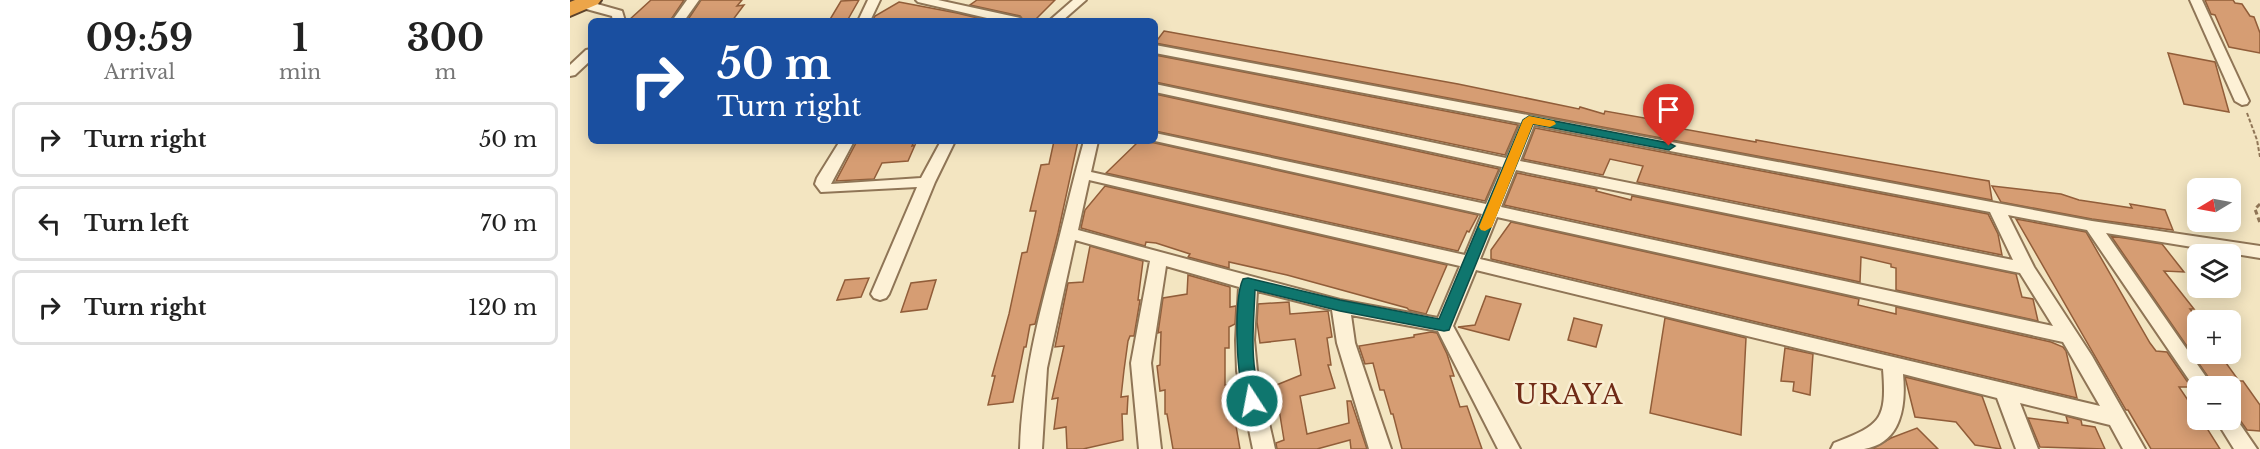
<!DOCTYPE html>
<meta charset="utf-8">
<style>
:root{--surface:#fff;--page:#f6f6f6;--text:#222;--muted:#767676;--line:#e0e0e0}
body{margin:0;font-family:"Libre Baskerville",serif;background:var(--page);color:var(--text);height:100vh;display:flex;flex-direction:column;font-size:22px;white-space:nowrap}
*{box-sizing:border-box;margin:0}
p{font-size:20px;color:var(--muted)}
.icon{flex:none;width:33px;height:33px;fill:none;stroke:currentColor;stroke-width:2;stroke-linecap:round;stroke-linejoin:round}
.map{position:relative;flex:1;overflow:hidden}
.details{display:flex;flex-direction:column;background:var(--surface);width:570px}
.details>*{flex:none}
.top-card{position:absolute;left:18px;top:18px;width:570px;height:126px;border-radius:9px;box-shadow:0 3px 15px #0003;background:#1a4fa0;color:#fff;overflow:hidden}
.needle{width:39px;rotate:260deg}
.tools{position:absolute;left:1617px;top:178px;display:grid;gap:12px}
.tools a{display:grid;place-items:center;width:54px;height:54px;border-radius:9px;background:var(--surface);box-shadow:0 3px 15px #0003;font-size:30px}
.pin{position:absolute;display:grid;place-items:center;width:51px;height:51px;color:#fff;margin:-62px -26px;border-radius:50% 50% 50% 0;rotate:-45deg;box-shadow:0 0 6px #0007}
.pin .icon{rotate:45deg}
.me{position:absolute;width:66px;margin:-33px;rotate:349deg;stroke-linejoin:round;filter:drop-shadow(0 0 4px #0008)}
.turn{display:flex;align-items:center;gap:21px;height:126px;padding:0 30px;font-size:27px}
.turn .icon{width:78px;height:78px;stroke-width:2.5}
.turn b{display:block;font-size:42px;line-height:51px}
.eta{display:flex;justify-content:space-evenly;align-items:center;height:102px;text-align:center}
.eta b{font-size:36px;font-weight:700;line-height:42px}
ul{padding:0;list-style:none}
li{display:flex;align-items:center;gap:18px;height:75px;margin:0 12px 9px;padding:0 18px;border:3px solid var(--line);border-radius:9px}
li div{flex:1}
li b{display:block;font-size:22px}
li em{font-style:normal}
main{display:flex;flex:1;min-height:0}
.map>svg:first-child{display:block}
.building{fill:#d69d73;stroke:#915d39;stroke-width:1.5}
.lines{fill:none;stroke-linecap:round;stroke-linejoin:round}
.street-casing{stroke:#8f7556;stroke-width:4}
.highway-casing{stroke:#5c422b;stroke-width:4}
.path-far1{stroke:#8f7556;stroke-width:2;stroke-dasharray:4 2;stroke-linecap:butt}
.path{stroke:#8f7556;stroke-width:3;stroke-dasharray:5 3;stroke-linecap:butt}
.street{fill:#fdf1d6;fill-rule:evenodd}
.highway{fill:#eca549;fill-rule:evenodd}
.route{fill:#0f766e;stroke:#0a4d48;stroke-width:1.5}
.slow{fill:#f59e0b}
.labels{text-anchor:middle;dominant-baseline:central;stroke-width:5;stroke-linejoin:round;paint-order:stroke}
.near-quarter-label{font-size:27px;letter-spacing:1.5px;fill:#6f2a16;stroke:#f9eed2}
</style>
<main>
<section class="details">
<div class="eta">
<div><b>09:59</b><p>Arrival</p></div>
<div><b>1</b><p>min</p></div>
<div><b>300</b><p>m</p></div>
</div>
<ul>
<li><svg class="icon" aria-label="right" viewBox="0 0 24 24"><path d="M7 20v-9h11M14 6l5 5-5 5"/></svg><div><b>Turn right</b></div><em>50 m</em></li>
<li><svg class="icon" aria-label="left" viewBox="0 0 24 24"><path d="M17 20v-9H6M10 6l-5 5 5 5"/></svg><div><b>Turn left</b></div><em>70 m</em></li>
<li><svg class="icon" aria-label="right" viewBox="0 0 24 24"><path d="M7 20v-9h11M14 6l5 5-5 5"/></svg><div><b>Turn right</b></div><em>120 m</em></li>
</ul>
</section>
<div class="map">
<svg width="1690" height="449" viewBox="0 0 1690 449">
<rect width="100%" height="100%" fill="#f3e5c1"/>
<g class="building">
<path d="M 81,0 L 114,0 L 100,21 L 58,21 Z"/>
<path d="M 131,0 L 172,0 L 167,6 L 174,5 L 162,21 L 117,21 Z"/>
<path d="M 289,0 L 277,21 L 259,21 L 271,1 Z"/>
<path d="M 407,0 L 485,0 L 464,21 L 454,21 L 450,16 L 400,5 Z"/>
<path d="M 1635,0 L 1663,0 L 1665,3 L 1672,4 L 1680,16 L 1684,17 L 1690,33 L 1690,53 L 1659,47 L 1645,15 L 1641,14 Z"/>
<path d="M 329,2 L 387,13 L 420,21 L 302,21 L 305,16 Z"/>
<path d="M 594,31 L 888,84 L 1009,109 L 1010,107 L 1034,114 L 1035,111 L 1103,123 L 1102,127 L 1186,142 L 1186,140 L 1401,178 L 1419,181 L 1422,200 L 585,43 Z"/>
<path d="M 1598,53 L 1645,62 L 1659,112 L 1614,104 Z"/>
<path d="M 585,55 L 948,125 L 935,155 L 585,82 Z"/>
<path d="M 585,94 L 929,169 L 915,201 L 585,131 Z"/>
<path d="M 965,128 L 1418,214 L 1428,234 L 1432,255 L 1067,182 L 1073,166 L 1040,159 L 1033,175 L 953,159 Z"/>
<path d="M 302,141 L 344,141 L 342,146 L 345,145 L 338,161 L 312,163 L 304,179 L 266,181 L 286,143 Z"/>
<path d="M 484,141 L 508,141 L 488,233 L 465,324 L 460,325 L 456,347 L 454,347 L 443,402 L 418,405 L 425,376 L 422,376 L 439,314 L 452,253 L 457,252 L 466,211 L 460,211 L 471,165 L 479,164 Z"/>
<path d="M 569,141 L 585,143 L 908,215 L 899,232 L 897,231 L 888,251 L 536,173 Z"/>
<path d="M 947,173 L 1027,189 L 1026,191 L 1061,200 L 1062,196 L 1446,274 L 1452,297 L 1463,299 L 1468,321 L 1326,290 L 1326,268 L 1321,267 L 1321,264 L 1291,257 L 1290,282 L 934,205 Z"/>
<path d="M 535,186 L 877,265 L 856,314 L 839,310 L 837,308 L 717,275 L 659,262 L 659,268 L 618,257 L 620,254 L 586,243 L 576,242 L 575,246 L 511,228 L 515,210 Z"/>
<path d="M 1422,186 L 1491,194 L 1509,200 L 1562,208 L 1560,204 L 1595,210 L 1603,230 L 1522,219 L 1431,202 Z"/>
<path d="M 1446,219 L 1516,232 L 1580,343 L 1586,351 L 1597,352 L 1621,387 L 1609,387 L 1628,415 L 1628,420 L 1633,422 L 1650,449 L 1581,449 L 1558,410 L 1556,410 Z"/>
<path d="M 941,222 L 1289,299 L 1288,305 L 1326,314 L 1326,307 L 1481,342 L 1493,347 L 1496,351 L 1507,398 L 921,259 L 921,250 Z"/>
<path d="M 1541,236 L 1592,244 L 1614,272 L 1594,271 L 1624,309 L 1620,309 L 1628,319 L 1628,354 L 1651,356 L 1669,381 L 1673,381 L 1690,405 L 1690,431 L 1677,430 L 1665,413 L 1660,411 L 1660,387 L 1645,387 Z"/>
<path d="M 520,246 L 573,261 L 568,300 L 570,300 L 564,336 L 560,336 L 558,341 L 554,370 L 551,397 L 558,396 L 557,414 L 552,414 L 553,440 L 513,449 L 497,449 L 496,427 L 484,429 L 488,398 L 482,399 L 494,346 L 485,347 L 498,283 L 513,282 Z"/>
<path d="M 618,275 L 660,287 L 660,307 L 666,306 L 665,324 L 659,327 L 659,348 L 655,348 L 655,385 L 660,384 L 663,403 L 671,400 L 675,423 L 666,426 L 670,449 L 603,449 L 597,414 L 595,414 L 595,390 L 590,391 L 587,366 L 590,365 L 591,332 L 588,333 L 593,298 L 617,294 Z"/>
<path d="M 299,278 L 291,297 L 267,300 L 275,280 Z"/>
<path d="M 366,280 L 357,309 L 331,312 L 341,283 Z"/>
<path d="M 916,296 L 951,304 L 939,340 L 888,327 L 905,325 Z"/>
<path d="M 719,302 L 720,314 L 758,311 L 762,337 L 757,338 L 761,365 L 758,365 L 765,388 L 730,396 L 737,434 L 779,423 L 777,401 L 781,401 L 797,449 L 781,449 L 780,440 L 747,449 L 707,449 L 706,443 L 714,440 L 708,403 L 698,407 L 694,390 L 731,375 L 725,339 L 690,343 L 687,322 L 688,304 Z"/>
<path d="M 1004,318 L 1032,325 L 1026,347 L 998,340 Z"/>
<path d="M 1095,318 L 1176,338 L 1171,435 L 1080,413 Z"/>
<path d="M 861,332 L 867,333 L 877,354 L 884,376 L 880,376 L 890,407 L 897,406 L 912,449 L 832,449 L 823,414 L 821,414 L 814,390 L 810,390 L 803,363 L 795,364 L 789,346 L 844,337 L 844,335 Z"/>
<path d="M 1215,348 L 1243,354 L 1240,395 L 1223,391 L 1224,382 L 1211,381 Z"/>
<path d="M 1335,377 L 1412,396 L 1431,449 L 1405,445 L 1386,422 L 1345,417 Z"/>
<path d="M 1496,416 L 1511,420 L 1512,425 L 1525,427 L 1535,449 L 1470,447 L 1458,418 L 1498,423 Z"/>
<path d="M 1347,428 L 1368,449 L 1302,449 L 1321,438 Z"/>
</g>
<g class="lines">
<defs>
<g id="street">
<path d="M 13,0 L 52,11 L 55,21 L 43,21 L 42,16 L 9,7 L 7,4 Z"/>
<path d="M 117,0 L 129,0 L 114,21 L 102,21 Z"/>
<path d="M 298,0 L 310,0 L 300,21 L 288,21 Z"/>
<path d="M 346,0 L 368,0 L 450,18 L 452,21 L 430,21 L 348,2 Z"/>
<path d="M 503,0 L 516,0 L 492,21 L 479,21 Z"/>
<path d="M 1620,0 L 1632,0 L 1679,101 L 1677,104 L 1672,105 L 1665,101 Z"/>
<path d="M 585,45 L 1522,221 L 1690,246 L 1690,258 L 1536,233 L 1643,387 L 1628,387 L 1628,393 L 1517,230 L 1438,215 L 1464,267 L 1522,356 L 1575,449 L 1553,449 L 1540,425 L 1450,403 L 1468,449 L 1446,449 L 1427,398 L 1333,374 C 1336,405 1332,443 1294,449 C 1284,449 1272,449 1261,449 L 1264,443 C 1311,425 1317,420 1313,369 L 906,270 L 883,326 L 950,449 L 928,449 L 868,331 L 781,315 L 785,343 L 821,449 L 799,449 L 767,343 L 762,310 L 687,291 L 684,340 L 687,371 L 705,449 L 683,449 L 667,371 L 666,340 L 669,287 L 596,266 L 581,363 L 591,449 L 569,449 L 561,363 L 580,261 L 505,240 L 477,368 L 472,449 L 450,449 C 452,379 469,314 487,247 C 496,211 504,176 514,141 L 528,141 L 521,172 L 895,255 L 912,214 L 585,141 L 585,133 L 916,204 L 932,167 L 585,92 L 585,84 L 936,158 L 951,123 L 585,53 ZM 964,125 L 1420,212 L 1443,260 L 950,161 ZM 946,170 L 1450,273 L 1483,326 L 931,207 ZM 519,180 L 890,266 L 868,318 L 770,300 L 508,230 ZM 927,217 L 1493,342 L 1530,406 L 910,259 Z"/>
<path d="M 21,49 L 21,60 L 5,75 L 0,76 L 0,65 L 16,50 Z"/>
<path d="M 270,141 L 284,141 L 261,184 L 351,178 L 371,141 L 385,141 L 365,182 L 319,294 L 316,298 L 310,300 L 304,298 L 301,294 L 347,187 L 251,192 L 245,184 L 247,178 Z"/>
<path d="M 1660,413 L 1663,414 L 1687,449 L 1664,449 L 1646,420 L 1660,420 Z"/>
</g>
<path id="highway" d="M 5,0 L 31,0 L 28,4 L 0,16 L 0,2 Z"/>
</defs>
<use href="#street" class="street-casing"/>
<use href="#highway" class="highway-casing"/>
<path class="path-far1" d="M 1677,113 L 1687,140 L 1690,157"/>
<path class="path" d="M 1690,204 L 1685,209 L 1690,223"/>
<use href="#street" class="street"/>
<use href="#highway" class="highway"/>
</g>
<path class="route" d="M 959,116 L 1099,143 L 1105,146 L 1099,150 L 963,124 L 879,330 L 874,331 L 770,311 L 685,290 C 684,317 681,345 685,372 C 687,382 693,396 688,405 L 682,407 L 677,405 C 666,386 663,298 673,279 L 678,278 L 770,300 L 869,319 L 953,120 Z"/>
<path class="slow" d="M 959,116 L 984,121 L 986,124 L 980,127 L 963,124 L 922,227 L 915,231 L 911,230 L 909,227 L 953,120 Z"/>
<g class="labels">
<g class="near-quarter-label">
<text x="999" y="394">URAYA</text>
</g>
</g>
</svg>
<div class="tools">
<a><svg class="needle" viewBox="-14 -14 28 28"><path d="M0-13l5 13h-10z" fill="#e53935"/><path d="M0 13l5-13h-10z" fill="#767676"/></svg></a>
<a><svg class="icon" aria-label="layers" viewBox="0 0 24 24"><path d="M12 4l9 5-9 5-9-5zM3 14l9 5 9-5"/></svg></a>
<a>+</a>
<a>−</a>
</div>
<div class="pin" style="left:1099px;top:146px;background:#d93025"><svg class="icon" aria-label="arrive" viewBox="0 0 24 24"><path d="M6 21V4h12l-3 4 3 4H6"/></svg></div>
<svg class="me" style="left:682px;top:401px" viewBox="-20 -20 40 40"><circle r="17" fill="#0f766e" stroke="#fff" stroke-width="3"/><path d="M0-11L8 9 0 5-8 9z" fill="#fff"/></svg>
<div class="top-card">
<div class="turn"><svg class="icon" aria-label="right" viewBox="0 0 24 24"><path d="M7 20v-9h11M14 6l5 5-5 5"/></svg><div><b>50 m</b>Turn right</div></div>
</div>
</div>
</main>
